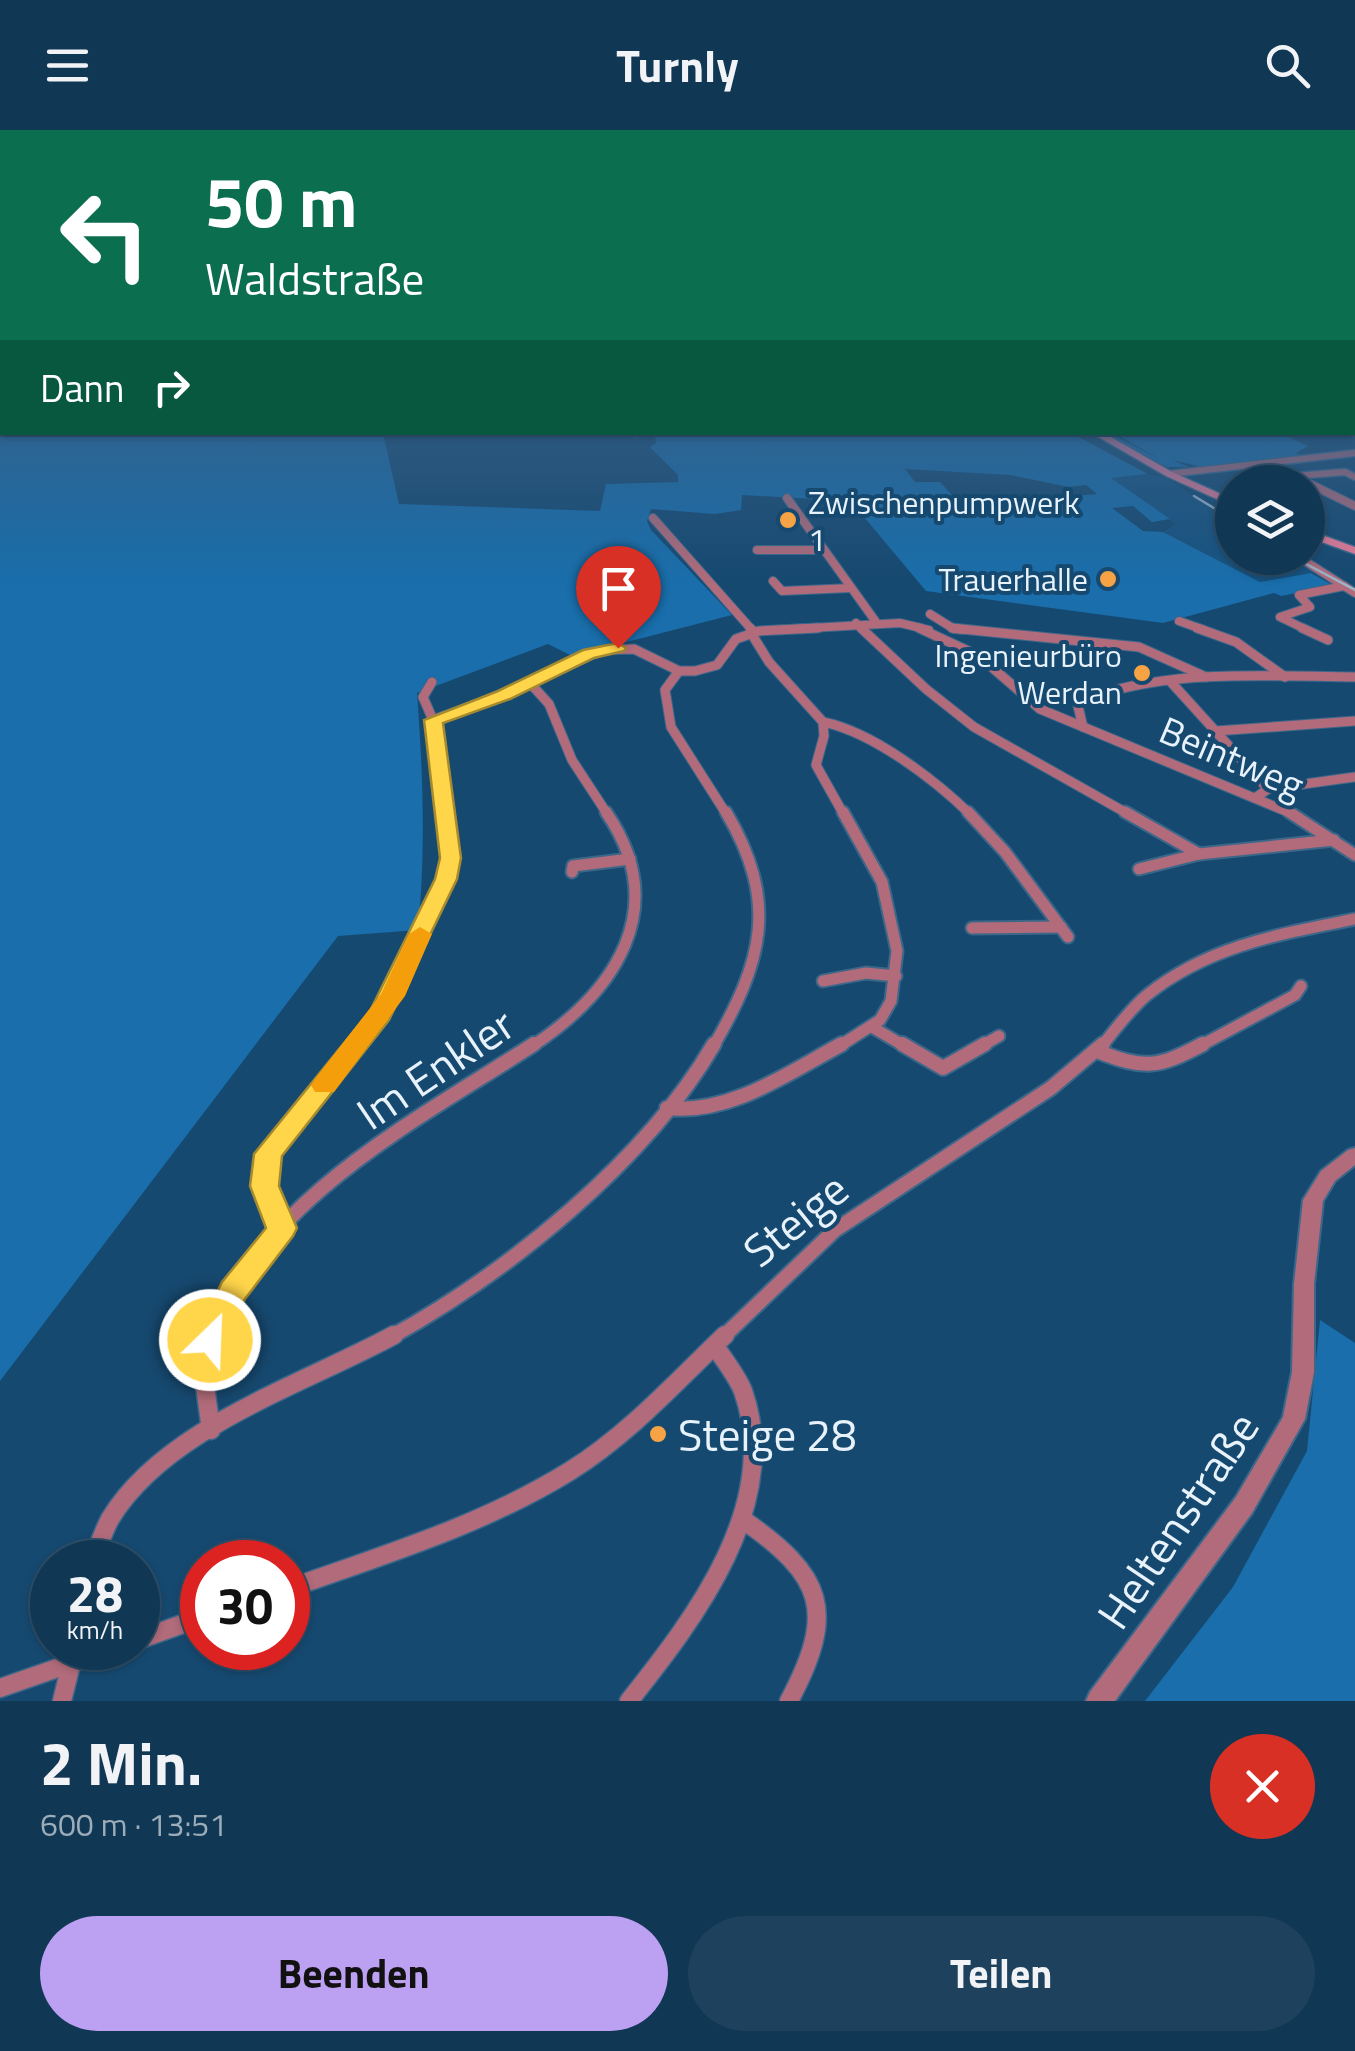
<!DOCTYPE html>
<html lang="de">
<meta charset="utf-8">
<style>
:root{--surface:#103754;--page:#1e425e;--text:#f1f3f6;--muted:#9cacb8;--line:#30516b;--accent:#bca0f2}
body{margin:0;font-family:"Titillium Web",sans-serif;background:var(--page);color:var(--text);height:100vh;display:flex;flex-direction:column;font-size:38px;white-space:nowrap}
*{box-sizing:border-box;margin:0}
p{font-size:32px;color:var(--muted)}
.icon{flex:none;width:55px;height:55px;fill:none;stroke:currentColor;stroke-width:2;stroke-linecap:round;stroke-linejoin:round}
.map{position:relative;height:1571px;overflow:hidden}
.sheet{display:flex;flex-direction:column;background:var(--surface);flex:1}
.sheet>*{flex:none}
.top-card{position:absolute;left:0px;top:0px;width:1355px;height:305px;box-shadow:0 2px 8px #0004,0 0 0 2px var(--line);background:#0b6e4f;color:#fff;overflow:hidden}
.controls{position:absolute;left:1215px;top:335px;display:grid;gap:20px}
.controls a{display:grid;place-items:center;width:110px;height:110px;border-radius:50%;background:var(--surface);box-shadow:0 2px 8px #0004,0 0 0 2px var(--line);font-size:50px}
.speed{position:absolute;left:30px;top:1410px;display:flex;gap:20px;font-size:50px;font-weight:700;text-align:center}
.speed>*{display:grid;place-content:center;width:130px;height:130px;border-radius:50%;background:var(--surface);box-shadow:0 2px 8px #0004,0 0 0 2px var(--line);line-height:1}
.speed small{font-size:25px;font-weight:400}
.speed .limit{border:15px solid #d22;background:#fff;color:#111}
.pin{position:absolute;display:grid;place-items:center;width:85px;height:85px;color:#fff;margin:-102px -42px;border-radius:50% 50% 50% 0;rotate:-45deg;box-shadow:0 0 10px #0007}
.pin .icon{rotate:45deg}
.me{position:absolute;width:110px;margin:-55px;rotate:24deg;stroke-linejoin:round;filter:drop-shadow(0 0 8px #0008)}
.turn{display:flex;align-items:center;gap:35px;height:210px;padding:0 40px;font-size:45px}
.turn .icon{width:130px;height:130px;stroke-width:2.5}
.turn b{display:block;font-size:70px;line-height:85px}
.then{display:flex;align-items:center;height:95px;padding:0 40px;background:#0003;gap:20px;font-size:38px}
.round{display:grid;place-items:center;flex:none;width:105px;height:105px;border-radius:52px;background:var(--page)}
.summary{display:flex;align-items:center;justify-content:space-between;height:170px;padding:0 40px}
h1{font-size:60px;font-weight:700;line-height:75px}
.cta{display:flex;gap:20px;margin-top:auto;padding:20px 40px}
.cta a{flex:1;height:115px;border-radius:60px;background:var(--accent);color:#111;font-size:40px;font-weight:700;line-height:115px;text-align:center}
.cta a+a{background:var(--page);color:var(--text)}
header{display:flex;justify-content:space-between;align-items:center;height:130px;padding:0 40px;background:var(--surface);font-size:45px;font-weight:700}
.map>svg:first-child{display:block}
.built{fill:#16527f}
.green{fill:#196eab;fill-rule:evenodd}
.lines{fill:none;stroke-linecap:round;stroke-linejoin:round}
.minor-far5-casing{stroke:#3c6789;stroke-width:9}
.minor-far4-casing{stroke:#3c6789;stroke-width:10}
.minor-far3-casing{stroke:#3c6789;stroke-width:11}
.minor-far2-casing{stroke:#3c6789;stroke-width:15}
.minor-far1-casing{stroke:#3c6789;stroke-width:18}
.minor-casing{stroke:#3c6789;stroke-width:21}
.tertiary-casing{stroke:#3c6789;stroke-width:4}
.secondary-casing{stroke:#3c6789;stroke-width:3}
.minor-far5{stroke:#b16b7a;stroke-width:6}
.minor-far4{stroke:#b16b7a;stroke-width:8}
.minor-far3{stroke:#b16b7a;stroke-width:9}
.minor-far2{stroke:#b16b7a;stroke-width:11}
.minor-far1{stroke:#b16b7a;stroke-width:14}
.minor{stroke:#b16b7a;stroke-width:18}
.tertiary{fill:#b16b7a;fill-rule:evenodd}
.secondary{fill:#eb7c97;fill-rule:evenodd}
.tram{stroke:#9bb5c9;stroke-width:2.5}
.route{fill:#ffd54a;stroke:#a68a30;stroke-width:2.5}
.slow{fill:#f59e0b}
.poi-dot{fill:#f5a345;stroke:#164970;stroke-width:4}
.labels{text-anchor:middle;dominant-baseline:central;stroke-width:8;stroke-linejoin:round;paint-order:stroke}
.far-poi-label{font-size:32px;fill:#e7f2fb;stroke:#164970;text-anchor:end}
.street-label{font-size:38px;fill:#e7f2fb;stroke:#164970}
.near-street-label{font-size:45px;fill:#e7f2fb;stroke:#164970}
.near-poi-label{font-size:45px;fill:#e7f2fb;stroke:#164970;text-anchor:start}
</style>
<header><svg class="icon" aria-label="menu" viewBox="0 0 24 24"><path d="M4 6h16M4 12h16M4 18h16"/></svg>Turnly<svg class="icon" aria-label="search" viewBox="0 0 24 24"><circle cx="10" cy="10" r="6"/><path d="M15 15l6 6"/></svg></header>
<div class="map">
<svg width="1355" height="1571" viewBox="0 0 1355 1571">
<rect width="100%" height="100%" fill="#164970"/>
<path class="built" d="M 1148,344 L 1167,348 L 1227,389 L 1232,388 L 1232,428 L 1306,428 L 1326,440 L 1260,452 L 1163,402 L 1176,394 L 1109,348 Z"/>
<g class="green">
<path d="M 0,234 L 2,302 L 383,303 L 399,374 L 600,381 L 606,354 L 678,352 L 678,345 L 650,317 L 656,313 L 655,306 L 634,308 L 631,303 L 1071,303 L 1148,344 L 1111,348 L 1170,389 L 1152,392 L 1133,376 L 1112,378 L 1143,401 L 1163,402 L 1260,452 L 1311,443 L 1334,456 L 1281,466 L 1274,463 L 1163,493 L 926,461 L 864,387 L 814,369 L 742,365 L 741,380 L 715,384 L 651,379 L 647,391 L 651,400 L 732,485 L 572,526 L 548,514 L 417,563 C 423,643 426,720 418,800 L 338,806 L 0,1251 ZM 905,339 L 1010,345 L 1069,357 L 1086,355 L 1097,364 L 961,375 L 940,352 L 915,352 Z"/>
<path d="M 1101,303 L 1109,303 L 1163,331 L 1114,303 L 1280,303 L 1308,316 L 1296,323 L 1301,326 L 1202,337 L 1172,330 L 1189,337 L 1167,337 Z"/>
<path d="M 1320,1190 L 1355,1213 L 1355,1571 L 1145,1571 L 1233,1457 L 1307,1321 Z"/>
</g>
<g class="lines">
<defs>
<g id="minor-far5">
<path d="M 1169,344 L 1355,323"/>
<path d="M 1294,346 L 1345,342 L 1355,347"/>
</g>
<g id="minor-far4">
<path d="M 1308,353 L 1355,376"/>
<path d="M 787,368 L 876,492"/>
<path d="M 653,388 L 752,500"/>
<path d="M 757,420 L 821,420"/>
<path d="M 1300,428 L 1355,463"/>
<path d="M 773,451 L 782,461 L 851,458"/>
<path d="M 930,484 L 954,499 L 966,500"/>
<path d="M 1179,491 L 1204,500"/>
<path d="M 856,493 L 864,500"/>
<path d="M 774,500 L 900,493 L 929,500"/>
<path d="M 1307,500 L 1280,487 L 1310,477 L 1299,465 L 1344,456"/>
</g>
<g id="minor-far3">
<path d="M 750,498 L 754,502"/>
<path d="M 861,498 L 926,559 L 974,597 L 1130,685"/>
<path d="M 919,498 L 979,526 L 1040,579 L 1295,685"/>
<path d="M 952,498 L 1139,517 L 1206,547"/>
<path d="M 1197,498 L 1236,512 L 1285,547"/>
<path d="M 1302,498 L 1328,510"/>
<path d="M 751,503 L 769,532 L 823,592 L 824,606 L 816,635 L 844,685"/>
<path d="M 679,541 L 665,560 L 671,597 L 727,685"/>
<path d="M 1170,551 L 1268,659 L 1255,668"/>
<path d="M 432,552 L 423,567 L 433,590 L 443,685"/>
<path d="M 530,553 L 549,574 L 572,630 L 608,685"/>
<path d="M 433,590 L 504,565 L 602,520 L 634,519 L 679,541 L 695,541 L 717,535 L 736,509 L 759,501 L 818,498"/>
<path d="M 823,592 C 873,602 935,650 971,685"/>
<path d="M 1083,597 L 1077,572 C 1167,538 1261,546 1355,547"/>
<path d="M 1216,601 L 1355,591"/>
<path d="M 1268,659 L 1355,647"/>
</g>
<g id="minor-far2">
<path d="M 968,682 L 1005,722 L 1068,807"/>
<path d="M 1125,682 L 1199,724 L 1139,739"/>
<path d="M 1289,682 L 1355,725"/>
<path d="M 1199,724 L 1334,710"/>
<path d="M 572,742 L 573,736 L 630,729"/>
<path d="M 972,798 L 1061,797"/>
<path d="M 823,851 L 866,843 L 896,846"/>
<path d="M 872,897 L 906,917"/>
<path d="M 352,917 L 392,866 L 449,741 L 443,682"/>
<path d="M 531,917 C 616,861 672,778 606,682"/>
<path d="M 713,917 C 763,831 779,772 726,682"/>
<path d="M 838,917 L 880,890 L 891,871 L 897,821 L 882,752 L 843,682"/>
<path d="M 980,917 L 999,906"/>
<path d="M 1101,917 C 1115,900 1130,879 1147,865 C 1208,816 1280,804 1355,789"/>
<path d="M 1198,917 L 1295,865 L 1301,856"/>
</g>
<g id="minor-far1">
<path d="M 902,914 L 943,938 L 985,914"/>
<path d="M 1097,921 C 1145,940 1158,938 1203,914"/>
<path d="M 667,978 C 730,985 788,943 842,914"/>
<path d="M 282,1098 L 266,1062 L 268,1024 L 354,914"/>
<path d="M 213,1208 C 258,1070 421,988 534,914"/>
<path d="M 389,1208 C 507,1143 646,1031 714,914"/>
<path d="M 722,1208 L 835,1100 L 1051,958 L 1103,914"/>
</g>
<g id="minor">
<path d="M 211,1300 L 205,1256 L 214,1205"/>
<path d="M 742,1389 C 824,1446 837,1481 789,1571"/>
<path d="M 92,1432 C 98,1418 103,1402 110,1389 C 165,1298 304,1254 394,1205"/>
<path d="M 288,1459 C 383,1425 483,1395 570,1341 C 628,1305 676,1252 725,1205"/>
<path d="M 138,1510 L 202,1487"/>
<path d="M 0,1558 L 115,1518"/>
<path d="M 62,1571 L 75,1518"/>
<path d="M 629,1571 C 695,1488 783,1374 743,1261 C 737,1246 724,1230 715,1216"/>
</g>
<path id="tertiary" d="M 1355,1018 L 1355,1035 L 1335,1051 L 1323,1071 L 1314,1154 L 1314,1242 L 1305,1289 L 1252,1383 L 1115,1571 L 1086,1571 L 1090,1562 L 1236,1367 L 1283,1287 L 1292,1242 L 1294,1154 L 1303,1070 L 1321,1041 L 1348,1020 Z"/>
<g id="secondary">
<path d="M 1090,302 L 1102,302 L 1172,342 L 1232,369 L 1232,376 L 1166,346 Z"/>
<path d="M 1308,400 L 1355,417 L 1355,424 L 1308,407 Z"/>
</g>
</defs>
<use href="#minor-far5" class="minor-far5-casing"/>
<use href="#minor-far4" class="minor-far4-casing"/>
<use href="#minor-far3" class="minor-far3-casing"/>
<use href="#minor-far2" class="minor-far2-casing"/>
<use href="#minor-far1" class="minor-far1-casing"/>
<use href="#minor" class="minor-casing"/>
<use href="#tertiary" class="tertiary-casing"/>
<use href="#secondary" class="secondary-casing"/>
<use href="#minor-far5" class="minor-far5"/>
<use href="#minor-far4" class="minor-far4"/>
<use href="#minor-far3" class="minor-far3"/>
<use href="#minor-far2" class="minor-far2"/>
<use href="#minor-far1" class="minor-far1"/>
<use href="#minor" class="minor"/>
<use href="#tertiary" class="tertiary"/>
<use href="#secondary" class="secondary"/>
<g class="tram">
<path d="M 1194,366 L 1232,389"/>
<path d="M 1295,428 L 1355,460"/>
</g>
</g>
<linearGradient id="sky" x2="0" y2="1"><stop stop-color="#0c283e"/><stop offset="0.52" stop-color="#365f86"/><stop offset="1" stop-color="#365f86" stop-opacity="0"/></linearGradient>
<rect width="1355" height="454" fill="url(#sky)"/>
<path class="route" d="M 618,513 L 626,518 L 624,521 L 594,528 L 510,569 L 443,593 L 461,728 L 457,749 L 389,890 L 282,1026 L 279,1056 L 297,1098 L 293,1106 L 245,1169 L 222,1220 L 210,1224 L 199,1220 L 194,1210 L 222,1152 L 266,1098 L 250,1056 L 254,1024 L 370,881 L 435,749 L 440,728 L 424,590 L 498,561 L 583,520 Z"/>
<path class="slow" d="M 420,797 L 432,804 L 405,866 L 334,962 L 315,962 L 311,955 L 315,949 L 381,864 L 409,804 Z"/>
<g class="poi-dot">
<circle cx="788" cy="390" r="10"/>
<circle cx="1108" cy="449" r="10"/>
<circle cx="1142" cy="543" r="10"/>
<circle cx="658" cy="1304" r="10"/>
</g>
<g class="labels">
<g class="far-poi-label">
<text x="808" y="372" text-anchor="start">Zwischenpumpwerk<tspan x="808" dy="37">1</tspan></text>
<text x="1088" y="449">Trauerhalle</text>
<text x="1122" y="525">Ingenieurbüro<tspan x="1122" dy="37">Werdan</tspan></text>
</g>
<g class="street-label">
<text transform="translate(1232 627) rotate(23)">Beintweg</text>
</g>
<g class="near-street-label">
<text transform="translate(435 938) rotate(-34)">Im Enkler</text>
<text transform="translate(795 1089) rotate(-39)">Steige</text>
<text transform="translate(1177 1390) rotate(-56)">Heltenstraße</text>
</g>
<g class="near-poi-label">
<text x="678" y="1304">Steige 28</text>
</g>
</g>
</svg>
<div class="controls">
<a><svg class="icon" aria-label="layers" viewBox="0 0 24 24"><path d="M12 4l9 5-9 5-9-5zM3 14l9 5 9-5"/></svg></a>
</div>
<div class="speed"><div>28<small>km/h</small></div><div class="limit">30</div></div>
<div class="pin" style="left:618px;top:518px;background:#d93025"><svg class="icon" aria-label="arrive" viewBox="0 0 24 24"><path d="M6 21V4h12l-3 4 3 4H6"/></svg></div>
<svg class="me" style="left:210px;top:1210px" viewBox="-20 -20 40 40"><circle r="17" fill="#ffd54a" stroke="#fff" stroke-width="3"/><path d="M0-11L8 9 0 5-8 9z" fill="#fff"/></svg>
<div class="top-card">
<div class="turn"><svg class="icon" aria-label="left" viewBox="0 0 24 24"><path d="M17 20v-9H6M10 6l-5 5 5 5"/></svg><div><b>50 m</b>Waldstraße</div></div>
<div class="then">Dann<svg class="icon" aria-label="right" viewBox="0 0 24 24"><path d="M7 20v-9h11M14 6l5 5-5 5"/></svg></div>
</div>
</div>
<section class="sheet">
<div class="summary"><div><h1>2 Min.</h1><p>600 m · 13:51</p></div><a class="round" style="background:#d93025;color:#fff"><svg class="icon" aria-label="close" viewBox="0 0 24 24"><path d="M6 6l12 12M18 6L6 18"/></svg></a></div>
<div class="cta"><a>Beenden</a><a>Teilen</a></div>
</section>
